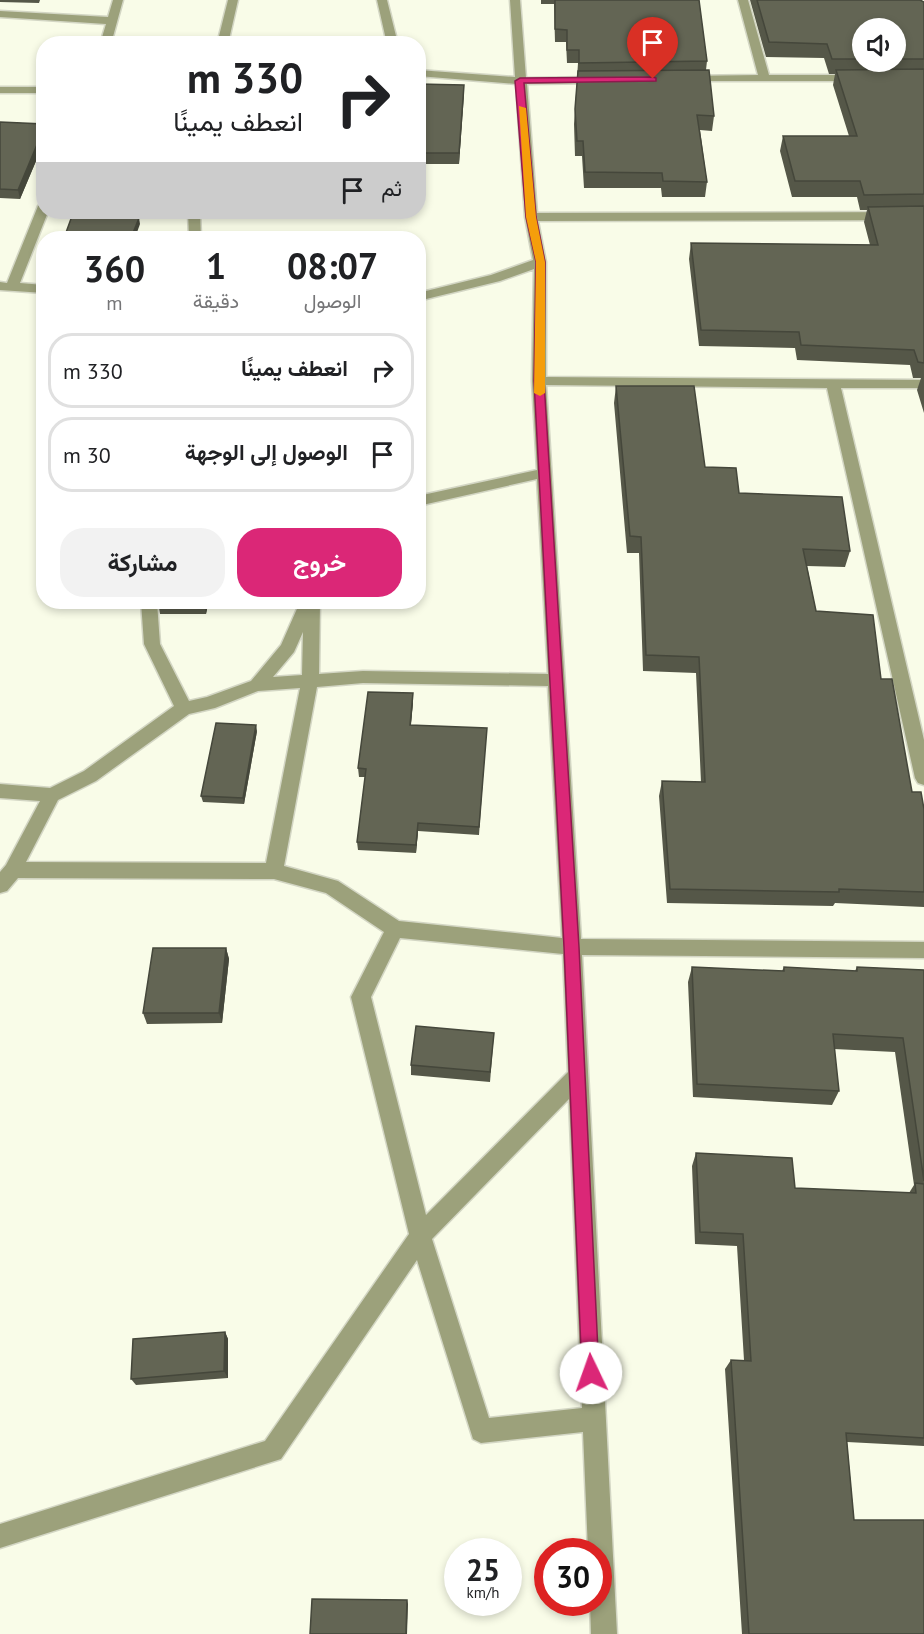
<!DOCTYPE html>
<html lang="ar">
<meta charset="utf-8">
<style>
:root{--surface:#fff;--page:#f2f2f2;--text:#202124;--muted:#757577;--line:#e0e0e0;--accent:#db2777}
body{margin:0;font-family:"PT Sans",Vazirmatn,sans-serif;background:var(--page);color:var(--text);direction:rtl;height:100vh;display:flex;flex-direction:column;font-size:22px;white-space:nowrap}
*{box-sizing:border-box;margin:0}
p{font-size:20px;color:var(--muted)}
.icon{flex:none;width:33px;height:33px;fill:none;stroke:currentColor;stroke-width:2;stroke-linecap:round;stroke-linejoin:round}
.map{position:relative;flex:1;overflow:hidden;direction:ltr}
.panel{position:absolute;left:36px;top:231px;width:390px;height:378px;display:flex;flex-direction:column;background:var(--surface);border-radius:24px;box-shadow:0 3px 9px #0003;direction:rtl}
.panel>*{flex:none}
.top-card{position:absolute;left:36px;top:36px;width:390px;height:183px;border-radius:24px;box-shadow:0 3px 9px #0003;direction:rtl;background:#fff;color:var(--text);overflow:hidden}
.fabs{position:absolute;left:852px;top:18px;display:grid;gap:12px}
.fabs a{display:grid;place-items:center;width:54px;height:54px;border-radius:50%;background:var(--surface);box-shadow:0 3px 9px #0003;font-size:30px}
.speed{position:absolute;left:444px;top:1538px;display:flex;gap:12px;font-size:30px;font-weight:700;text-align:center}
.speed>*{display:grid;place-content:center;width:78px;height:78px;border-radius:50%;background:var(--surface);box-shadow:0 3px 9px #0003;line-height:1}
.speed small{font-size:15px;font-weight:400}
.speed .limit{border:9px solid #d22;background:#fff;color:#111}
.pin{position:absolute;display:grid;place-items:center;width:51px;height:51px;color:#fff;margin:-62px -26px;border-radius:50% 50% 50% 0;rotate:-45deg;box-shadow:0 0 6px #0007}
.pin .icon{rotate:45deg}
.me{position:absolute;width:66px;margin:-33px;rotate:357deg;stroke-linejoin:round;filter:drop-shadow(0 0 4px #0008)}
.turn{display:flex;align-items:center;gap:21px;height:126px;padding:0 24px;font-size:27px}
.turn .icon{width:78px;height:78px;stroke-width:2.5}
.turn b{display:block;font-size:42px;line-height:51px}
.then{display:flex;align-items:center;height:57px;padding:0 24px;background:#0003;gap:12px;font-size:22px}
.eta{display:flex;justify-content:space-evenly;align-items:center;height:102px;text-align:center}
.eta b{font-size:36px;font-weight:700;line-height:42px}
.primary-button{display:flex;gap:12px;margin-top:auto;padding:12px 24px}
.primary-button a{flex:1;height:69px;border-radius:24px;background:var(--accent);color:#fff;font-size:24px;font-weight:700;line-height:69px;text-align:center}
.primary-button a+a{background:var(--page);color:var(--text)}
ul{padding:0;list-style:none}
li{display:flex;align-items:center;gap:18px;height:75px;margin:0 12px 9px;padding:0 12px;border:3px solid var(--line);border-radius:24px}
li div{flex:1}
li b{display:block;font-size:22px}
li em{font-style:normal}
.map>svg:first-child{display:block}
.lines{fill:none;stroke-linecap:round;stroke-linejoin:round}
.street-casing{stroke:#d3d6c4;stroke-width:3}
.street{fill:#9ca17b;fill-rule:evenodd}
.wall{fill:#555748;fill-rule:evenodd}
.shaded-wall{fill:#45473b}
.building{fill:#636554;stroke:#45473b;stroke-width:1.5}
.route{fill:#db2777;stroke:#8e194d;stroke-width:1.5}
.slow{fill:#f59e0b}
</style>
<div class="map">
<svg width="924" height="1634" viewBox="0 0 924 1634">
<rect width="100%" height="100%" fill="#f9fce8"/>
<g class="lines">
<defs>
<g id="street">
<path d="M 113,0 L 123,0 L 111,44 L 100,44 L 106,24 L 0,17 L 0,11 L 108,17 Z"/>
<path d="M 228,0 L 238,0 L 228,44 L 217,44 Z"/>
<path d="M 377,0 L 387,0 L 398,44 L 387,44 Z"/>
<path d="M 510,0 L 520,0 L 526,78 L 601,77 L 607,80 L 601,83 L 527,84 L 537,213 L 924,212 L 924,220 L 538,221 L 546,262 L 546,377 L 924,380 L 924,388 L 841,388 L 924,740 L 924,785 L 918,783 L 915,778 L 827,388 L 546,385 L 581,939 L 924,942 L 924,958 L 582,955 L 617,1634 L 591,1634 L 590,1602 L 598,1602 L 598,1551 L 588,1551 L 583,1432 L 481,1443 L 473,1439 L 417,1260 L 281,1459 L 0,1548 L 0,1524 L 265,1441 L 409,1234 L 351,997 L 384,932 L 326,893 L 274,879 L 18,878 L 7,891 L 0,893 L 0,872 L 6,865 L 40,801 L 0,798 L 0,784 L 50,788 L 84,771 L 174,706 L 144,644 L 141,602 L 157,602 L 160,644 L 189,701 L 207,697 L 251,681 L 281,645 L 300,602 L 320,602 L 319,674 L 363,671 L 548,674 L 537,479 L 418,506 L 418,496 L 537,470 L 532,381 L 534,269 L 500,281 L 418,301 L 418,293 L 491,275 L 533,260 L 525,217 L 516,84 L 418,76 L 418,70 L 515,77 ZM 303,632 L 302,675 L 273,677 L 294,652 ZM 363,683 L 548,686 L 562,938 L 399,921 L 338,881 L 284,866 L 317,687 ZM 300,688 L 266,863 L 26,862 L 58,800 L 96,781 L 189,714 L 215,708 L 258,691 ZM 400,938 L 563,954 L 568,1072 L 426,1215 L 371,997 ZM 569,1099 L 582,1408 L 489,1418 L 432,1239 Z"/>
<path d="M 738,0 L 748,0 L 769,75 L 856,75 L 862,78 L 856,81 L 682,81 L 682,77 L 686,76 L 758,75 Z"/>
<rect x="0" y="87" width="44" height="6"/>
<path d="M 44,202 L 44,212 L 48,212 L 20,283 L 44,285 L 44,293 L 0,290 L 0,282 L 7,283 L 38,206 Z"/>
<path d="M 188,212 L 200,212 L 201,238 L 189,238 Z"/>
</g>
</defs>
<use href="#street" class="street-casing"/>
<use href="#street" class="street"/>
</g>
<g class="wall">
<path d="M 0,0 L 40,0 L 39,3 L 0,2 Z"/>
<path d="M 541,0 L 699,0 L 707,61 L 706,70 L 714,116 L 712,131 L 700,130 L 707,182 L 705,197 L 662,197 L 661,188 L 584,188 L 582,156 L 575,156 L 574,124 L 578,63 L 567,63 L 566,42 L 555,42 L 554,4 L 541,4 Z"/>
<path d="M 750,0 L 920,0 L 924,2 L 924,413 L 917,390 L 921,378 L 913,378 L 910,365 L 797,360 L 795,348 L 699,346 L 689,259 L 691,243 L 870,245 L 864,222 L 867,210 L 860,210 L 857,197 L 792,197 L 780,151 L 783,136 L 849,136 L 833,85 L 835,74 L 829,74 L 824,58 L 766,57 ZM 862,28 L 896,28 L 896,62 L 862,62 Z"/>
<path d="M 418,84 L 464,85 L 459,164 L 418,164 Z"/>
<path d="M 0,122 L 44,124 L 44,142 L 20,199 L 0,198 Z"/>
<path d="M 616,386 L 705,467 L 739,493 L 850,551 L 845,567 L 807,566 L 816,611 L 881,679 L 912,792 L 924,809 L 924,907 L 835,903 L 833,906 L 667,903 L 659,796 L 662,781 L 701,782 L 696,673 L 643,671 L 639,553 L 627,553 L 614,403 Z"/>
<path d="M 158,602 L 265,602 L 264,606 L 208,604 L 206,614 L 160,614 Z"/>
<path d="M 413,702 L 411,725 L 486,736 L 479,835 L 418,831 L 416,853 L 358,850 L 357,842 L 365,777 L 359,777 L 358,768 Z"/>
<path d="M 257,731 L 244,804 L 203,802 L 201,796 Z"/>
<path d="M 226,948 L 229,959 L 222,1023 L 147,1024 L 143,1013 Z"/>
<path d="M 692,967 L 782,971 L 784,967 L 855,971 L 857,967 L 924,970 L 924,1446 L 847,1442 L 854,1520 L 924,1634 L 742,1634 L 725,1369 L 731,1360 L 744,1360 L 737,1246 L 695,1244 L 692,1166 L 696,1153 L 795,1188 L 909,1193 L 914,1185 L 895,1052 L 834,1049 L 839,1091 L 832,1105 L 693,1097 L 688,982 Z"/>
<path d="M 494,1033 L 490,1082 L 411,1075 L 411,1065 Z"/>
<path d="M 225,1332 L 228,1339 L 228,1378 L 136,1385 L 131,1379 Z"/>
</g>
<g class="shaded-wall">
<path d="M 464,85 L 464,95 L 459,164 L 459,153 Z"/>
<path d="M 44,128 L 44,142 L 20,199 L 18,190 Z"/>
<path d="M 139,218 L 140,224 L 135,238 L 131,238 Z"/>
<path d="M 205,602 L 207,602 L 208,604 L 206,614 L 205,606 Z"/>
<path d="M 413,693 L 413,702 L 410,733 L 410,725 Z"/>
<path d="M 256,725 L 257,731 L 244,804 L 243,798 Z"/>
<path d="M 418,823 L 418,831 L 416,853 L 416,845 Z"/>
<path d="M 226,948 L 229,959 L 222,1023 L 219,1013 Z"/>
<path d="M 225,1332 L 228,1339 L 228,1378 L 224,1371 Z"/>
<path d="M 407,1600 L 408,1604 L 407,1634 L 406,1634 Z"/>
</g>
<g class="building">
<path d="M 555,0 L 699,0 L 707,61 L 579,63 L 579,50 L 567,50 L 567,30 L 555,29 Z"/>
<path d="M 757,0 L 920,0 L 924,2 L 924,59 L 896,59 L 896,28 L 862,28 L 862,59 L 832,59 L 827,44 L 769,42 Z"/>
<path d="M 924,69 L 924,194 L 864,195 L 860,181 L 795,181 L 783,136 L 857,136 L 836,70 Z"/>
<path d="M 709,70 L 714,116 L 697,115 L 707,182 L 663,181 L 662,173 L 585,172 L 583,141 L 577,141 L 575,109 L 578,71 Z"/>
<path d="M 418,84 L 464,85 L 459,153 L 418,153 Z"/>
<path d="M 0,122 L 44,124 L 44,128 L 18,190 L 0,189 Z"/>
<path d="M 924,206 L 924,363 L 918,362 L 914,350 L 801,345 L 799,332 L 701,330 L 691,243 L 878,245 L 868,207 Z"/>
<path d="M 72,216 L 139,218 L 131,238 L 64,238 Z"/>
<path d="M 616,386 L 694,386 L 705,467 L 736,468 L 739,493 L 842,497 L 850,551 L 803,549 L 816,611 L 873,615 L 881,679 L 892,679 L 912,792 L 921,792 L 924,809 L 924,892 L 839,889 L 839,892 L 670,889 L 662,781 L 705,782 L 699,657 L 646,655 L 641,537 L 630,536 Z"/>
<path d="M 158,602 L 205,602 L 205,606 L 158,605 Z"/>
<path d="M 368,692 L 413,693 L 410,725 L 487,728 L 479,827 L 418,823 L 416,845 L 357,842 L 366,769 L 358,768 Z"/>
<path d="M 216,723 L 256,725 L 243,798 L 201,796 Z"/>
<path d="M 153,948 L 226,948 L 219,1013 L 143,1013 Z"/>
<path d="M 692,967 L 784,971 L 784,967 L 857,971 L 857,967 L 924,970 L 924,1181 L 903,1038 L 833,1034 L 839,1091 L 697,1084 Z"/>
<path d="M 416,1026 L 494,1033 L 490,1072 L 411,1065 Z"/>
<path d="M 696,1153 L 792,1158 L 795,1188 L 916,1193 L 915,1183 L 924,1184 L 924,1438 L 846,1433 L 854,1520 L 924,1520 L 924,1634 L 749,1634 L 731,1360 L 751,1361 L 743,1234 L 700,1232 Z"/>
<path d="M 225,1332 L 224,1371 L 131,1379 L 133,1339 Z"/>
<path d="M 312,1599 L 407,1600 L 406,1634 L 310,1634 Z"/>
</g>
<path class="route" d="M 653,77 L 656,78 L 656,81 L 524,83 L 536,217 L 545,262 L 544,381 L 579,947 L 599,1373 L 597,1380 L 591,1382 L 584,1380 L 582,1373 L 564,947 L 534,381 L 536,262 L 526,217 L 515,81 L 520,78 Z"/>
<path class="slow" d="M 519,106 L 526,108 L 536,217 L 545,262 L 545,393 L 540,396 L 534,393 L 536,262 L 526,217 Z"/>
</svg>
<div class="fabs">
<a><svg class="icon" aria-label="sound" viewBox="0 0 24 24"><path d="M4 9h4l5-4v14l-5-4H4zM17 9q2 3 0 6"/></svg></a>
</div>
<div class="speed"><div>25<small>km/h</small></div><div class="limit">30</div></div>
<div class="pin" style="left:653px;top:79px;background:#d93025"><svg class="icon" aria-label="arrive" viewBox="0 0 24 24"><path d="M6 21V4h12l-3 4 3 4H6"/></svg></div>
<svg class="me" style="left:591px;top:1373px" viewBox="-20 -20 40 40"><circle r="19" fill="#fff"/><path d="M0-13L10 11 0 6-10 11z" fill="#db2777"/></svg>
<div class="top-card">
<div class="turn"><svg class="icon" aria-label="right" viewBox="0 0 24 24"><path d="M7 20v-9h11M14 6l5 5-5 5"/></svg><div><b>330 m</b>انعطف يمينًا</div></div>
<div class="then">ثم<svg class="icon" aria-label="arrive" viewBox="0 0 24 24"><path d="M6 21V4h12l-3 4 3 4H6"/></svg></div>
</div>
<section class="panel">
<div class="eta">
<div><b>08:07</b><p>الوصول</p></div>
<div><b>1</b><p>دقيقة</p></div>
<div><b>360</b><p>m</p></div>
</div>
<ul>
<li><svg class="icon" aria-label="right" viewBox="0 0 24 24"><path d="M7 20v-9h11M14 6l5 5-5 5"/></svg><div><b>انعطف يمينًا</b></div><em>330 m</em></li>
<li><svg class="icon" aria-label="arrive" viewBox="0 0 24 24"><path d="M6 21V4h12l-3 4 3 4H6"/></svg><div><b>الوصول إلى الوجهة</b></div><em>30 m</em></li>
</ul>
<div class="primary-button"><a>خروج</a><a>مشاركة</a></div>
</section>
</div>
